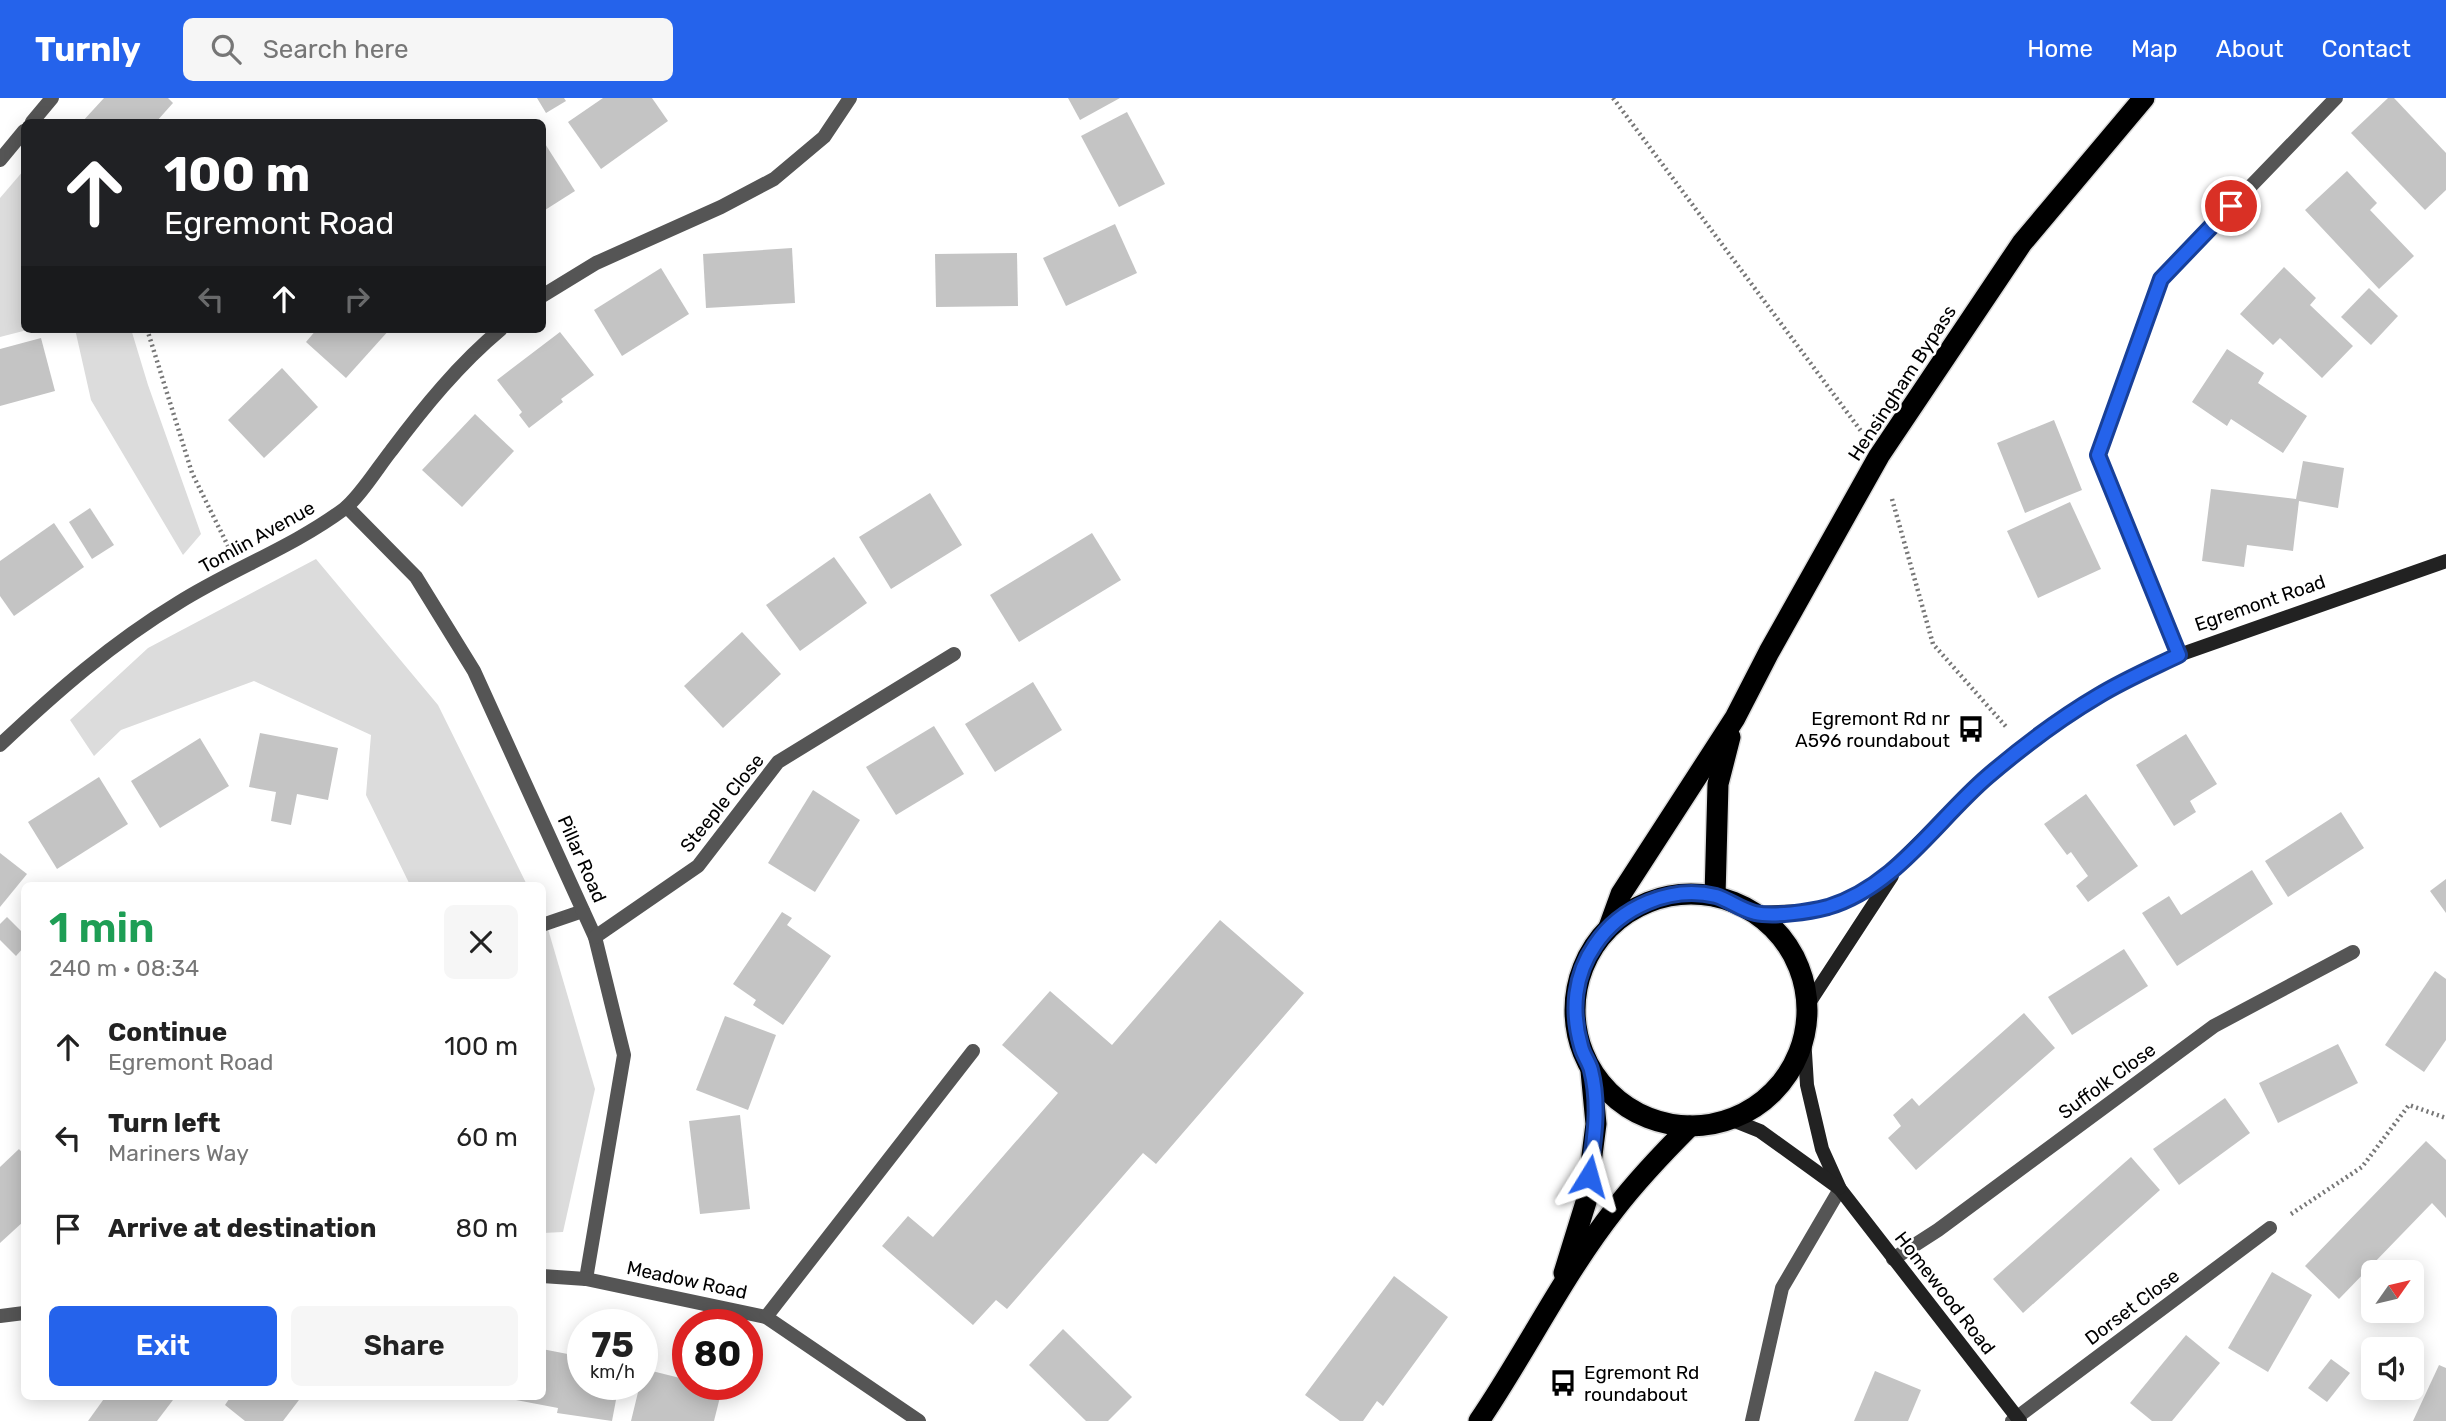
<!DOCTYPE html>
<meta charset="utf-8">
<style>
:root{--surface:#fff;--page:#f6f6f6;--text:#222;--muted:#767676;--accent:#2563eb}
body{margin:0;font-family:Rubik,sans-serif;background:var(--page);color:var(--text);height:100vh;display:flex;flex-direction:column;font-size:26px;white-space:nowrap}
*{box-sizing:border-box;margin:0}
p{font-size:23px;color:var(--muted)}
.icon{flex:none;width:38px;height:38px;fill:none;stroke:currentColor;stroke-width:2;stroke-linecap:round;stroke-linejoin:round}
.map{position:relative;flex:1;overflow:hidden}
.side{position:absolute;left:21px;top:784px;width:525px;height:518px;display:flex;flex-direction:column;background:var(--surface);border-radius:10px;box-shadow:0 4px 18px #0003}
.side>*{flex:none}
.top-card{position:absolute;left:21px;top:21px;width:525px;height:214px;border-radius:10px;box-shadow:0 4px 18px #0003;background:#202124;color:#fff;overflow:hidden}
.needle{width:46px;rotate:56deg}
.fabs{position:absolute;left:2361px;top:1162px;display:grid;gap:14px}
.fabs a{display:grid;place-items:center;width:63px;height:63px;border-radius:10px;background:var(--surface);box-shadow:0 4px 18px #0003;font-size:35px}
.speed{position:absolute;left:567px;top:1211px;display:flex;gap:14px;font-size:35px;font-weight:700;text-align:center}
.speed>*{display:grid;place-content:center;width:91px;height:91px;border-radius:50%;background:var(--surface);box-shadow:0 4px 18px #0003;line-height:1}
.speed small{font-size:18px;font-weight:400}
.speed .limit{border:10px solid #d22;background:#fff;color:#111}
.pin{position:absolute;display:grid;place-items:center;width:60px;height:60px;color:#fff;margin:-30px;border:4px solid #fff;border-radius:50%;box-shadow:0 2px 7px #0007}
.me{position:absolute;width:77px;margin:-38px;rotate:8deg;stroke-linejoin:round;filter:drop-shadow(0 0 5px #0008)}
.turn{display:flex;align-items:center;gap:24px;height:147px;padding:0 28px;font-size:32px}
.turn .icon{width:91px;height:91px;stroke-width:2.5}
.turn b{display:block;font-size:49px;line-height:60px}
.lanes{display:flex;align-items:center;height:66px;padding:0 28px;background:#0003;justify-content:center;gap:35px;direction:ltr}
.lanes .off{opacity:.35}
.round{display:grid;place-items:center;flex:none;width:74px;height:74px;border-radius:10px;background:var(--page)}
.overview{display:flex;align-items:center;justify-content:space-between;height:119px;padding:0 28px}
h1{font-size:42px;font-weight:600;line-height:52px;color:#1e9e55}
.primary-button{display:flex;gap:14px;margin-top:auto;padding:14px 28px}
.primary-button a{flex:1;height:80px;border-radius:10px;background:var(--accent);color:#fff;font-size:28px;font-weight:600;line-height:80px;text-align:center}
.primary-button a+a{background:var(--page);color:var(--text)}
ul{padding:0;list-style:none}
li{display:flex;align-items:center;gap:21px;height:91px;padding:0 28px}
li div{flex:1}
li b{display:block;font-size:26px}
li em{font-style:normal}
header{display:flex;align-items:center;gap:42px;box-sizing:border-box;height:98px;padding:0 35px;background:var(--accent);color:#fff}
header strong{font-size:33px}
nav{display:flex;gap:38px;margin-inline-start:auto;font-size:24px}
.search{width:490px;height:63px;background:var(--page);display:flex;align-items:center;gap:18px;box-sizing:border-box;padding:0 24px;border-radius:10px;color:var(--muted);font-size:26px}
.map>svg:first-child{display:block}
.green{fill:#dcdcdc}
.building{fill:#c4c4c4}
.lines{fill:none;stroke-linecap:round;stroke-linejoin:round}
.highway-casing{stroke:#dbdbdb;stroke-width:24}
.path{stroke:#777;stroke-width:4.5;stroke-dasharray:2 3.5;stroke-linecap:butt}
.lane{stroke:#555;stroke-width:14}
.street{stroke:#555;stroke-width:14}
.secondary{stroke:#222;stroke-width:14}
.highway{stroke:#000;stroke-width:21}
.route-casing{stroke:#184099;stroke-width:18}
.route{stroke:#2563eb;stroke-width:12}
.labels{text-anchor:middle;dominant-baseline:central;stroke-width:5;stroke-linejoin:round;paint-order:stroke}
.street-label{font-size:19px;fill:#000;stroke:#fff}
.poi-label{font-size:19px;fill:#000;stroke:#fff;text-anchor:end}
</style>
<header>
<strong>Turnly</strong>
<div class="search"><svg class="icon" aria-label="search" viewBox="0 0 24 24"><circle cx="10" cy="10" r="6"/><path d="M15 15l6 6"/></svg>Search here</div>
<nav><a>Home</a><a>Map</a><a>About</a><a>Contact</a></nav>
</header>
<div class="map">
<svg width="2446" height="1323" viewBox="0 0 2446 1323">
<rect width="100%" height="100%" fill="#fff"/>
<g class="green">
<path d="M 24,72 L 24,231 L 31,231 L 0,239 L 0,100 Z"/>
<path d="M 75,231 L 131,231 L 148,287 L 201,436 L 183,457 L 91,302 Z"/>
<path d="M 316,461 L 438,607 L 527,787 L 410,787 L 366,697 L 371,637 L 254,583 L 121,632 L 94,658 L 70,622 L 148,550 Z"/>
<path d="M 542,820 L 548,831 L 595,991 L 563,1134 L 543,1135 Z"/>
</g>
<g class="building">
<path d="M 104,0 L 168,0 L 173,5 L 156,24 L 82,24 Z"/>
<path d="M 537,0 L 564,0 L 566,3 L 546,15 Z"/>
<path d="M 603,0 L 652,0 L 668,23 L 601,71 L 568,24 Z"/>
<path d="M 1068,0 L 1120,0 L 1080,22 Z"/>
<path d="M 2388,0 L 2394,0 L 2446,55 L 2446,92 L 2425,112 L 2351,35 Z"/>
<path d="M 1127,14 L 1165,86 L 1119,109 L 1081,38 Z"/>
<path d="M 542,41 L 575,93 L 545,112 L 542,107 Z"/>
<path d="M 2347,73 L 2377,105 L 2370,112 L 2414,158 L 2379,191 L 2305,112 Z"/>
<path d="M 1115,126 L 1137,175 L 1066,208 L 1043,160 Z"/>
<path d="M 792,150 L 795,205 L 706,210 L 703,156 Z"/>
<path d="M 1017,155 L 1018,208 L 936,209 L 935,156 Z"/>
<path d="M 2284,169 L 2316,200 L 2310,207 L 2353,248 L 2322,280 L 2280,240 L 2273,247 L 2240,216 Z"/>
<path d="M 661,170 L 689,216 L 622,258 L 594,212 Z"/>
<path d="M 2369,190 L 2398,218 L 2371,247 L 2341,219 Z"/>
<path d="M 317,231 L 390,231 L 346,280 L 306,244 Z"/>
<path d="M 560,234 L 594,277 L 561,301 L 563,304 L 529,330 L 519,317 L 522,314 L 497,282 Z"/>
<path d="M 41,240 L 55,293 L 0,308 L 0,251 Z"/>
<path d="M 2227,251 L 2264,275 L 2258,285 L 2307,318 L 2283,355 L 2231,321 L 2227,328 L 2192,304 Z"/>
<path d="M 282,270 L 318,309 L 264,360 L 228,322 Z"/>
<path d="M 475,316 L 514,353 L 462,409 L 422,372 Z"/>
<path d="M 2054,322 L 2082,392 L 2025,415 L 1997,345 Z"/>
<path d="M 2303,363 L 2344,370 L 2338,410 L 2299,403 L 2293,453 L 2247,447 L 2244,469 L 2202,463 L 2211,391 L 2296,401 Z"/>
<path d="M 930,395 L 962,447 L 891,491 L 859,439 Z"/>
<path d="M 2070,404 L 2101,471 L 2038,500 L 2007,433 Z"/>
<path d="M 90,410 L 114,447 L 92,461 L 69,424 Z"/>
<path d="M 54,425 L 84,469 L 14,518 L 0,498 L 0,463 Z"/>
<path d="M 1092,435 L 1121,482 L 1019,544 L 990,497 Z"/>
<path d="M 834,459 L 867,505 L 800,553 L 766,507 Z"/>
<path d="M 742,534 L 781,576 L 723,630 L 684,588 Z"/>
<path d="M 1033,584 L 1062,632 L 995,674 L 965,626 Z"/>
<path d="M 934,628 L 964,676 L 896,717 L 866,669 Z"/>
<path d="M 260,635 L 338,650 L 328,702 L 297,696 L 291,727 L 271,723 L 276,694 L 249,689 Z"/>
<path d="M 2186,636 L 2217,686 L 2190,703 L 2196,714 L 2174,728 L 2136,667 Z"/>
<path d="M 200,640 L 229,688 L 160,730 L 131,683 Z"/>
<path d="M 99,679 L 128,726 L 57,771 L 28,724 Z"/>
<path d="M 813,692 L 860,722 L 815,794 L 768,765 Z"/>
<path d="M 2086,696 L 2138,768 L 2088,804 L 2076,788 L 2088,778 L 2071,754 L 2067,757 L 2044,726 Z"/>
<path d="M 2341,714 L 2364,750 L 2288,799 L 2265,763 Z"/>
<path d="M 0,755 L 27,776 L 0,809 Z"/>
<path d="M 2252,772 L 2273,806 L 2177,868 L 2142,815 L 2169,798 L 2181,817 Z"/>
<path d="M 2446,781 L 2446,815 L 2430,793 Z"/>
<path d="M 782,814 L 792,820 L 787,827 L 831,858 L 783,927 L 753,907 L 756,902 L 733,886 Z"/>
<path d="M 7,819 L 24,836 L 24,849 L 16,858 L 0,842 L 0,826 Z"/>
<path d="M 1220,822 L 1304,895 L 1156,1066 L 1143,1055 L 1007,1211 L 996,1202 L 973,1227 L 882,1148 L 908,1118 L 933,1139 L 1058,995 L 1002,947 L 1050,893 L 1112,947 Z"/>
<path d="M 2124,851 L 2148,888 L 2072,937 L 2048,899 Z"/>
<path d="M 2435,873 L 2446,881 L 2446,942 L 2424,974 L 2385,947 Z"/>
<path d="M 2024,915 L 2055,950 L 1916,1072 L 1888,1040 L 1901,1028 L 1893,1017 L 1912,1000 L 1919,1008 Z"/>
<path d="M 725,918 L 776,937 L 748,1012 L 696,992 Z"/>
<path d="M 2338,946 L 2358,985 L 2278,1025 L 2259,985 Z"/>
<path d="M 2225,1000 L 2250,1035 L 2179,1087 L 2153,1051 Z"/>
<path d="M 740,1017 L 750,1111 L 700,1116 L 689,1023 Z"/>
<path d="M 2426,1043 L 2446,1062 L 2446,1120 L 2432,1105 L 2339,1201 L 2305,1168 Z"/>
<path d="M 19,1051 L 24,1057 L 24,1123 L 0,1145 L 0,1069 Z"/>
<path d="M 2131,1059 L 2160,1092 L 2023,1215 L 1993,1181 Z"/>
<path d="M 2272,1174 L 2312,1197 L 2268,1274 L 2228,1250 Z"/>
<path d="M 1394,1178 L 1448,1219 L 1383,1308 L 1377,1303 L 1363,1323 L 1340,1323 L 1305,1297 Z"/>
<path d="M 1063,1231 L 1132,1299 L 1108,1323 L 1086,1323 L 1029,1267 Z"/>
<path d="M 2186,1237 L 2220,1265 L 2172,1323 L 2152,1323 L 2130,1305 Z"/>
<path d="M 542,1251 L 583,1259 L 583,1286 L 619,1286 L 612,1323 L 557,1315 L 558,1310 L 516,1302 L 516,1298 L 542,1298 Z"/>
<path d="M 2331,1261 L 2350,1275 L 2327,1304 L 2308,1290 Z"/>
<path d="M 2439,1267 L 2446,1270 L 2446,1323 L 2413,1323 Z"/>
<path d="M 644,1271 L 688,1282 L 688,1286 L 703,1286 L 722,1291 L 714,1323 L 631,1323 L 640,1286 L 642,1286 Z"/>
<path d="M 1875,1273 L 1921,1292 L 1908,1323 L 1854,1323 Z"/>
<path d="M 106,1298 L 176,1298 L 157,1323 L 88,1323 Z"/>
<path d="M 231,1298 L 302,1298 L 283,1323 L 245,1323 L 225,1307 Z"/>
</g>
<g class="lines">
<defs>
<g id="highway">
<circle cx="1691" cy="912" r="116"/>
<path d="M 1715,798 L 1718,686 L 1730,639"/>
<path d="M 1609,829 L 1621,796 L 1735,620 L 1769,554 L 1879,358 L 2022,145 L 2144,0"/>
<path d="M 1564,1175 L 1586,1104 L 1596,1026 L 1591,973"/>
<path d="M 1479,1323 C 1526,1254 1563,1177 1615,1111 C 1638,1081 1663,1055 1690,1028"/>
</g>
</defs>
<use href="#highway" class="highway-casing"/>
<g class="path">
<path d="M 1613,0 L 1861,333"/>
<path d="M 147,231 L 192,375 L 228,448"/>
<path d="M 1892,401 L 1933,546 L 2008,631"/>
<path d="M 2291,1116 L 2362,1069 L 2409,1007 L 2446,1020"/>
</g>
<path class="lane" d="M 542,827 L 583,813"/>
<g class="street">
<path d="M 32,24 L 52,0"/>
<path d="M 0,62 L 24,33"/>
<path d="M 542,198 L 596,165 L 721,109 L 774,81 L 824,39 L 850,0"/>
<path d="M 347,409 L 416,479 L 474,573 L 595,839 L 624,957 L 586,1181"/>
<path d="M 2179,557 L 2098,357 L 2161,181 L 2336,0"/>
<path d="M 0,647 C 56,594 112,545 178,505 C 232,471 293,449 344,411 C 359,400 379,368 391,353 C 424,309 459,266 501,231"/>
<path d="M 595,839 L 698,768 L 778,664 L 954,556"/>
<path d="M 1893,1161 L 1938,1132 L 2214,928 L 2353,854"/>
<path d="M 542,1178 L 586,1181 L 766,1219 L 919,1323"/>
<path d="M 0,1218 L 24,1215"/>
<path d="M 766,1219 L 973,953"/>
<path d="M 1752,1323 L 1782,1190 L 1840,1091"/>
<path d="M 2012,1323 L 2270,1130"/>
</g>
<g class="secondary">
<path d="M 1755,815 L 1805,813 L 1829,808 L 1856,798 L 1881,782 L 1985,680 L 2062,621 L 2100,596 L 2179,557 L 2446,463"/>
<path d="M 1807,908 L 1892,778"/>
<path d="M 1804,939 L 1807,987 L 1822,1051 L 1840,1091 L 2020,1323"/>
<path d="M 1730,1021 L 1760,1033 L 1839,1090"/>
</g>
<use href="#highway" class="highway"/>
</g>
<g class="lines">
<defs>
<path id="route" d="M 1589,1078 C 1594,1043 1600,1007 1591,972 C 1589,964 1583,957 1581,948 C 1571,913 1574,877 1595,847 C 1620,809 1671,787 1716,798 C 1729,802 1741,812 1755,815 C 1774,819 1809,814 1828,809 C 1895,789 1936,723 1987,679 C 2022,649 2059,621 2098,598 C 2124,582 2152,570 2179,557 L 2098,357 L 2161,181 L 2231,108"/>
</defs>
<use href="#route" class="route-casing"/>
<use href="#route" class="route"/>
</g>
<defs>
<symbol id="bus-bare" viewBox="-9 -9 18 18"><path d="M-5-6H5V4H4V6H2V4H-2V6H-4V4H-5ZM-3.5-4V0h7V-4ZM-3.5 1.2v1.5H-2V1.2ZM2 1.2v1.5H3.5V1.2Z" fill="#000" stroke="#fff" stroke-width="2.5" paint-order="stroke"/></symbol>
</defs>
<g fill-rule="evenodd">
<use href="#bus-bare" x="1952" y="612" width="38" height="38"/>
<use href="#bus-bare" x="1544" y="1266" width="38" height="38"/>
</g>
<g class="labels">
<g class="street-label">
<text transform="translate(1902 285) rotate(-57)">Hensingham Bypass</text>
<text transform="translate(257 439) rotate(-29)">Tomlin Avenue</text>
<text transform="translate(2260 505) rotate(-19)">Egremont Road</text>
<text transform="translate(722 705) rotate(-51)">Steeple Close</text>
<text transform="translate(582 761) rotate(66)">Pillar Road</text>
<text transform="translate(2107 983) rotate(-36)">Suffolk Close</text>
<text transform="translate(687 1182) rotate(12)">Meadow Road</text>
<text transform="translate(1945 1195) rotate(52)">Homewood Road</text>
<text transform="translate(2132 1209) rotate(-37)">Dorset Close</text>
</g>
<g class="poi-label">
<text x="1950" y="620">Egremont Rd nr<tspan x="1950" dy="22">A596 roundabout</tspan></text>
<text x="1584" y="1274" text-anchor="start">Egremont Rd<tspan x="1584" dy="22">roundabout</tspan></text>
</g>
</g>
</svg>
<div class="fabs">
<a><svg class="needle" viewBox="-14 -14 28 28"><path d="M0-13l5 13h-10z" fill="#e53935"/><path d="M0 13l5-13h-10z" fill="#767676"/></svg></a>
<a><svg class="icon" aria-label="sound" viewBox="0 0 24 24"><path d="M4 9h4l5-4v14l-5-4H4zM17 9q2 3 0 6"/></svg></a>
</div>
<div class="speed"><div>75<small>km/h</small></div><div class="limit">80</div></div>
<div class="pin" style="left:2231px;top:108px;background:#d93025"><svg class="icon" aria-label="arrive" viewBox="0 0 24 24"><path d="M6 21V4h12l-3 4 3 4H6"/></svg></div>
<svg class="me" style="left:1589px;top:1078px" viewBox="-20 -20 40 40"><path d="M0-17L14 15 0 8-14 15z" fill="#2563eb" stroke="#fff" stroke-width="4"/></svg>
<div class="top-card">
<div class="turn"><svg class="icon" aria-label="ahead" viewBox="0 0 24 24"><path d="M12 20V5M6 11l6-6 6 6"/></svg><div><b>100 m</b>Egremont Road</div></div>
<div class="lanes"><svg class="icon off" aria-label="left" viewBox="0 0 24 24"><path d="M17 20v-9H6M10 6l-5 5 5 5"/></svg><svg class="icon" aria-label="ahead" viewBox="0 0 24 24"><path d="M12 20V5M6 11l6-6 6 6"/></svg><svg class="icon off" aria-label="right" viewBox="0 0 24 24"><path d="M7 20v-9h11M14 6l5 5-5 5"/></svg></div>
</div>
<section class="side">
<div class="overview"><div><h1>1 min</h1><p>240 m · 08:34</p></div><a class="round"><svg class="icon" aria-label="close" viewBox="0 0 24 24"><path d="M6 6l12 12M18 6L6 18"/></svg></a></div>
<ul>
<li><svg class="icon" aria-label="ahead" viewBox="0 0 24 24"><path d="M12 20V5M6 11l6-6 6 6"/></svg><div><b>Continue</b><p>Egremont Road</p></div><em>100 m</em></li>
<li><svg class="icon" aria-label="left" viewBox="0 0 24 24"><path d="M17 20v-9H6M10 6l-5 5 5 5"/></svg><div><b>Turn left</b><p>Mariners Way</p></div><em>60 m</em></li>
<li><svg class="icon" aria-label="arrive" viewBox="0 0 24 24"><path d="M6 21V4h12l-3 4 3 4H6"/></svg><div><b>Arrive at destination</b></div><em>80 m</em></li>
</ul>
<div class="primary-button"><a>Exit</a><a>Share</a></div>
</section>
</div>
